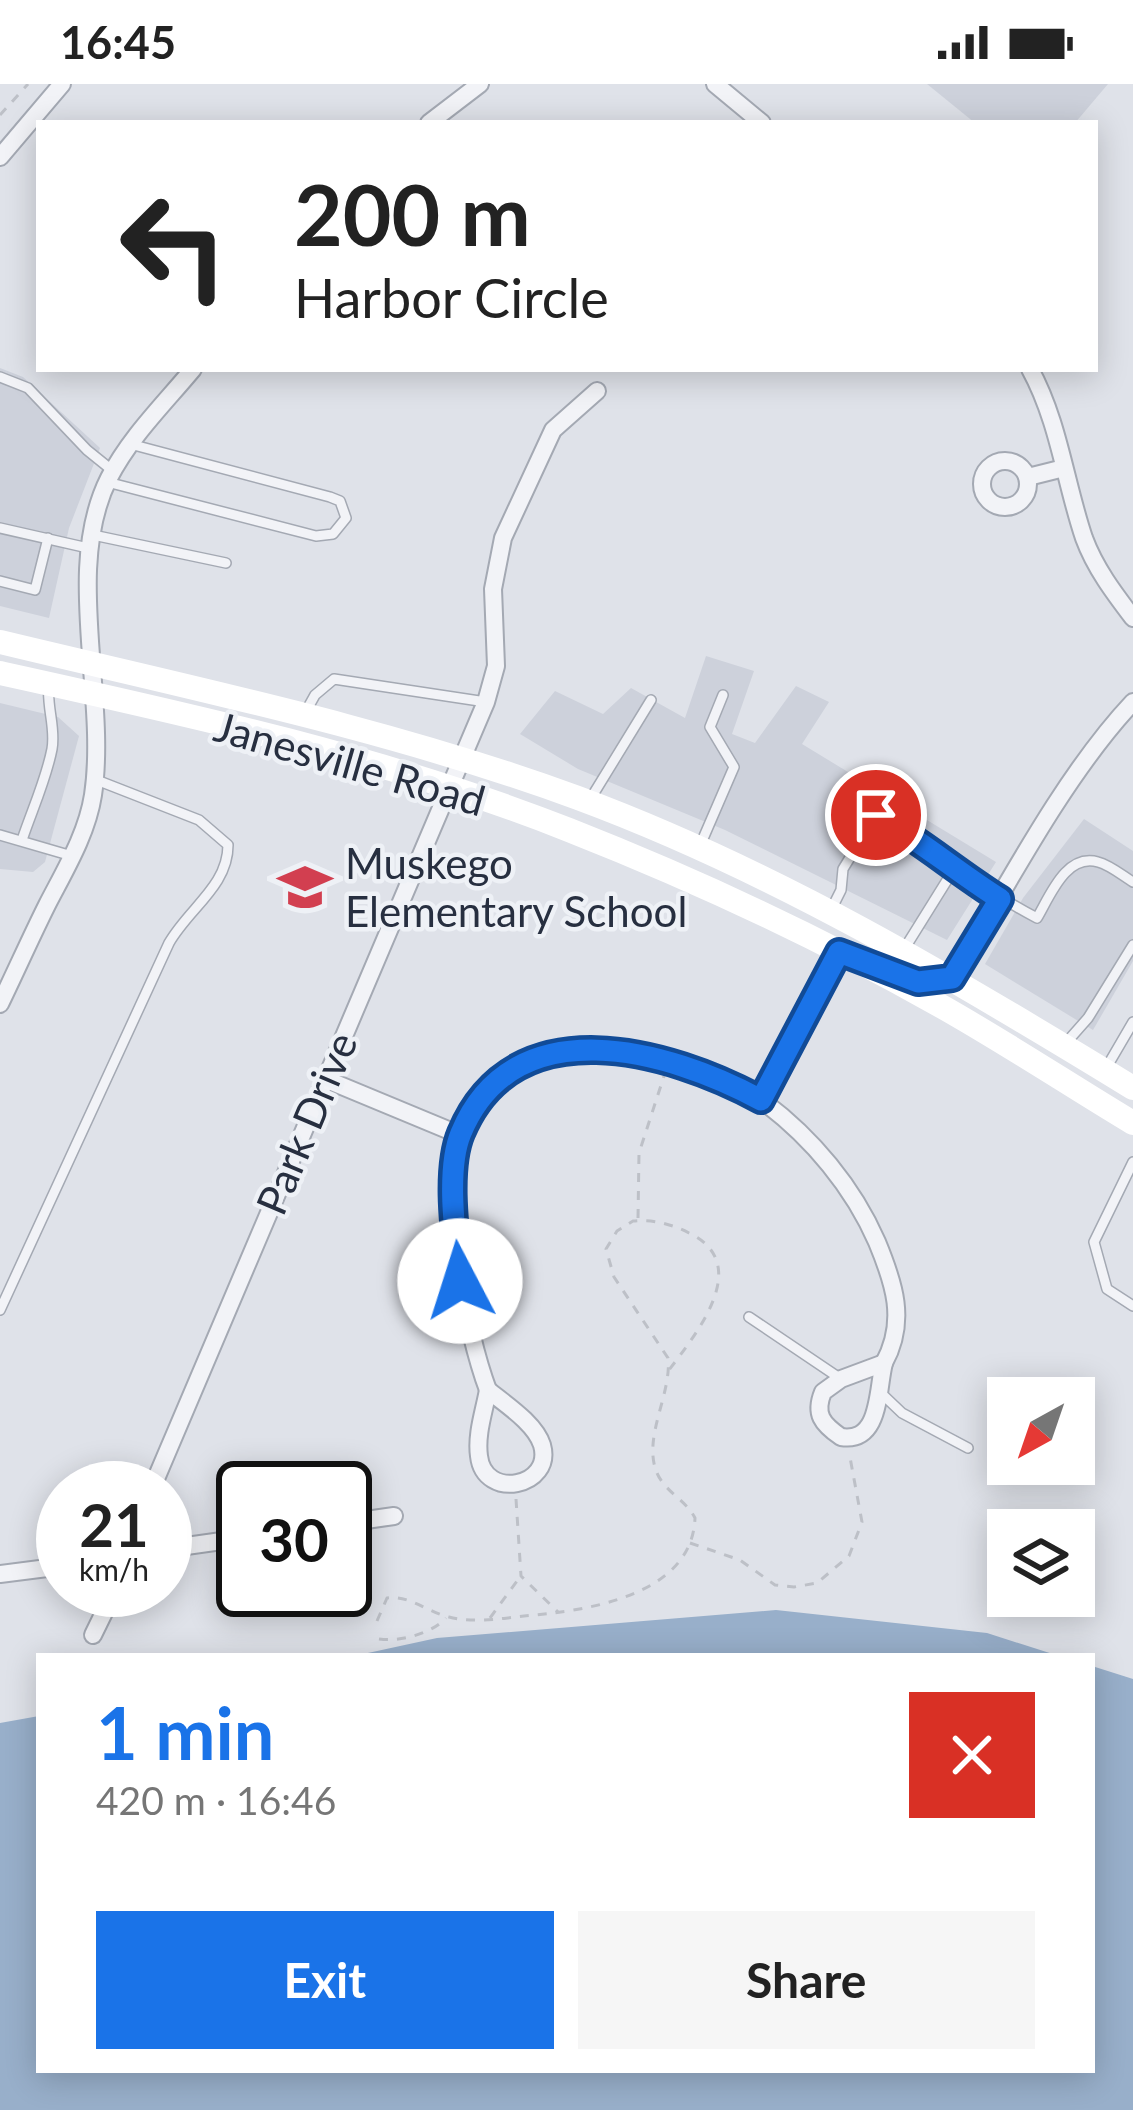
<!DOCTYPE html>
<meta charset="utf-8">
<style>
:root{--surface:#fff;--page:#f6f6f6;--text:#222;--muted:#767676;--accent:#1a73e8}
body{margin:0;font-family:Lato,sans-serif;background:var(--page);color:var(--text);height:100vh;display:flex;flex-direction:column;font-size:45px;white-space:nowrap}
*{box-sizing:border-box;margin:0}
p{font-size:39px;color:var(--muted)}
.icon{flex:none;width:66px;height:66px;fill:none;stroke:currentColor;stroke-width:2;stroke-linecap:round;stroke-linejoin:round}
.map{position:relative;flex:1;overflow:hidden}
.side{position:absolute;left:36px;top:1569px;width:1059px;height:420px;display:flex;flex-direction:column;background:var(--surface);border-radius:0px;box-shadow:0 6px 30px #0003}
.side>*{flex:none}
.top-card{position:absolute;left:36px;top:36px;width:1062px;height:252px;border-radius:0px;box-shadow:0 6px 30px #0003;background:#fff;color:var(--text);overflow:hidden}
.needle{width:78px;rotate:220deg}
.tools{position:absolute;left:987px;top:1293px;display:grid;gap:24px}
.tools a{display:grid;place-items:center;width:108px;height:108px;border-radius:0px;background:var(--surface);box-shadow:0 6px 30px #0003;font-size:60px}
.speed{position:absolute;left:36px;top:1377px;display:flex;gap:24px;font-size:60px;font-weight:700;text-align:center}
.speed>*{display:grid;place-content:center;width:156px;height:156px;border-radius:50%;background:var(--surface);box-shadow:0 6px 30px #0003;line-height:1}
.speed small{font-size:30px;font-weight:400}
.speed .limit{border:6px solid #111;border-radius:18px;background:#fff;color:#111}
.pin{position:absolute;display:grid;place-items:center;width:102px;height:102px;color:#fff;margin:-51px;border:6px solid #fff;border-radius:50%;box-shadow:0 3px 12px #0007}
.me{position:absolute;width:132px;margin:-66px;rotate:355deg;stroke-linejoin:round;filter:drop-shadow(0 0 9px #0008)}
.turn{display:flex;align-items:center;gap:42px;height:252px;padding:0 60px;font-size:54px}
.turn .icon{width:156px;height:156px;stroke-width:2.5}
.turn b{display:block;font-size:84px;line-height:102px}
.round{display:grid;place-items:center;flex:none;width:126px;height:126px;border-radius:0px;background:var(--page)}
.summary{display:flex;align-items:center;justify-content:space-between;height:204px;padding:0 60px}
h1{font-size:72px;font-weight:700;line-height:90px;color:var(--accent)}
.cta{display:flex;gap:24px;margin-top:auto;padding:24px 60px}
.cta a{flex:1;height:138px;border-radius:0px;background:var(--accent);color:#fff;font-size:48px;font-weight:700;line-height:138px;text-align:center}
.cta a+a{background:var(--page);color:var(--text)}
.status{display:flex;justify-content:space-between;align-items:center;height:84px;padding:0 60px;background:var(--surface);direction:ltr}
.status svg{height:33px;fill:currentColor}
.map>svg:first-child{display:block}
.built{fill:#cdd1db}
.water{fill:#98afca}
.lines{fill:none;stroke-linecap:round;stroke-linejoin:round}
.lane-casing{stroke:#a4a9b3;stroke-width:12}
.street-casing{stroke:#a4a9b3;stroke-width:20}
.path{stroke:#bdc0c7;stroke-width:3;stroke-dasharray:9 9;stroke-linecap:butt}
.lane{stroke:#f2f3f7;stroke-width:9}
.street{stroke:#f2f3f7;stroke-width:16}
.secondary{stroke:#fff;stroke-width:24}
.route-casing{stroke:#114b97;stroke-width:30}
.route{stroke:#1a73e8;stroke-width:21}
.labels{text-anchor:middle;dominant-baseline:central;stroke-width:9;stroke-linejoin:round;paint-order:stroke}
.street-label{font-size:42px;fill:#272f40;stroke:#eef1f6}
.poi-label{font-size:42px;fill:#272f40;stroke:#eef1f6;text-anchor:start}
</style>
<div class="status"><b>16:45</b><svg viewBox="0 0 49 12"><path d="M0 12V9h3v3zM5 12V6h3v6zM10 12V3h3v9zM15 12V0h3v12zM26 1h20v11H26zM47 4h2v5h-2z"/></svg></div>
<div class="map">
<svg width="1133" height="2026" viewBox="0 0 1133 2026">
<rect width="100%" height="100%" fill="#dfe2e9"/>
<g class="built">
<path d="M 927,0 L 1108,0 L 1075,39 L 975,39 Z"/>
<path d="M 0,284 L 23,293 L 100,364 L 69,444 L 49,534 L 0,522 Z"/>
<path d="M 706,572 L 754,587 L 732,650 L 755,659 L 796,602 L 829,618 L 802,660 L 996,778 L 947,856 L 725,746 L 578,685 L 520,650 L 555,607 L 603,630 L 631,604 L 685,634 Z"/>
<path d="M 0,619 L 58,633 L 79,652 L 45,778 L 33,788 L 0,785 Z"/>
<path d="M 1084,735 L 1133,767 L 1133,877 L 1093,946 L 985,880 L 1023,814 Z"/>
</g>
<g class="water">
<path d="M 776,1526 L 987,1549 L 1059,1572 L 354,1572 L 437,1554 Z"/>
<path d="M 1092,1582 L 1133,1595 L 1133,2026 L 0,2026 L 0,1639 L 39,1632 L 39,1986 L 1092,1986 Z"/>
</g>
<g class="lines">
<defs>
<g id="lane">
<path d="M 0,293 L 28,304 L 87,366 L 113,387"/>
<path d="M 107,398 L 316,452 L 333,450 L 346,434 L 340,417 L 330,413 L 130,360"/>
<path d="M 0,444 L 88,464"/>
<path d="M 93,451 L 226,479"/>
<path d="M 0,497 L 35,506 L 48,454"/>
<path d="M 305,629 L 315,611 L 334,595 L 486,618"/>
<path d="M 591,714 L 651,616"/>
<path d="M 0,751 L 72,772"/>
<path d="M 22,756 C 32,726 46,696 52,665 C 56,643 46,622 49,599"/>
<path d="M 699,764 L 734,683 L 710,643 L 723,611"/>
<path d="M 832,824 L 841,806 L 843,785 L 876,731 C 932,763 979,804 1037,834 C 1050,812 1066,769 1098,778 C 1110,781 1123,792 1133,798"/>
<path d="M 903,867 L 954,785"/>
<path d="M 1065,960 L 1088,934 L 1133,861"/>
<path d="M 1105,986 L 1133,938"/>
<path d="M 1133,1078 L 1094,1158 L 1107,1205 L 1133,1222"/>
<path d="M 0,1226 L 169,859 C 189,824 228,802 228,761 L 199,736 L 94,695"/>
<path d="M 749,1233 L 841,1295"/>
<path d="M 881,1309 L 902,1329 L 968,1364"/>
</g>
<g id="street">
<path d="M 715,0 L 762,39"/>
<path d="M 429,39 L 480,0"/>
<path d="M 0,73 L 62,0"/>
<path d="M 1030,285 C 1059,338 1065,398 1084,454 C 1095,484 1114,509 1133,534"/>
<circle cx="1005" cy="400" r="23"/>
<path d="M 1028,393 L 1064,384"/>
<path d="M 952,894 C 1004,807 1064,691 1133,618"/>
<path d="M 0,920 C 16,887 31,853 47,821 C 65,786 87,750 93,711 C 108,612 63,485 109,394 C 130,353 164,320 193,285"/>
<path d="M 325,995 L 460,1051"/>
<path d="M 762,1016 L 839,868"/>
<path d="M 884,1279 C 877,1306 881,1359 841,1353 C 822,1340 814,1330 823,1308 L 841,1295 Z"/>
<path d="M 488,1306 C 467,1251 436,1101 462,1048 C 477,1015 504,986 538,974 C 601,951 711,979 764,1018 C 812,1054 853,1103 877,1158 C 894,1199 907,1237 884,1279"/>
<path d="M 488,1306 C 505,1320 535,1339 542,1361 C 554,1403 484,1417 479,1372 C 476,1350 484,1328 488,1306 Z"/>
<path d="M 152,1404 L 486,618 L 496,582 L 493,505 L 503,454 L 553,346 L 597,307"/>
<path d="M 345,1439 L 394,1432"/>
<path d="M 165,1465 L 243,1454"/>
<path d="M 0,1490 L 63,1482"/>
<path d="M 93,1551 L 115,1506"/>
</g>
</defs>
<use href="#lane" class="lane-casing"/>
<use href="#street" class="street-casing"/>
<g class="path">
<path d="M 0,31 L 28,0"/>
<path d="M 638,1134 L 639,1069 L 664,992"/>
<path d="M 516,1415 L 521,1492 L 558,1528"/>
<path d="M 690,1459 L 740,1476 L 775,1501 L 794,1503 L 817,1499 L 849,1472 L 862,1438 L 849,1368"/>
<path d="M 490,1534 L 520,1493"/>
<path d="M 377,1537 L 387,1514 C 410,1511 427,1528 449,1533 C 473,1539 499,1535 524,1532 C 584,1527 692,1513 695,1434 C 686,1416 665,1408 657,1389 C 642,1354 672,1310 668,1274 L 614,1193 L 606,1165 L 617,1147 L 633,1137 C 652,1135 672,1140 689,1149 C 754,1180 696,1250 669,1286"/>
<path d="M 379,1555 C 400,1558 431,1550 446,1534"/>
</g>
<use href="#lane" class="lane"/>
<use href="#street" class="street"/>
<g class="secondary">
<path d="M 0,558 C 195,605 390,645 578,714 C 775,787 955,895 1133,1004"/>
<path d="M 0,589 C 191,631 387,674 569,746 C 696,796 820,854 939,921 C 1005,958 1068,1000 1133,1039"/>
</g>
</g>
<g class="lines">
<defs>
<path id="route" d="M 460,1197 C 456,1157 445,1087 461,1049 C 514,922 669,966 761,1016 L 839,868 L 918,898 L 952,894 L 1000,815 C 957,788 920,756 876,731"/>
</defs>
<use href="#route" class="route-casing"/>
<use href="#route" class="route"/>
</g>
<defs>
<symbol id="school-bare" viewBox="-9 -9 18 18"><path d="M0-5L7-2L0 1L-7-2ZM-4 1L0 2.5L4 1V4Q0 6-4 4Z" fill="#d23f50" stroke="#eef1f6" stroke-width="2.5" paint-order="stroke"/></symbol>
</defs>
<g fill-rule="evenodd">
<use href="#school-bare" x="267" y="765" width="76" height="76"/>
</g>
<g class="labels">
<g class="street-label">
<text transform="translate(350 679) rotate(16)">Janesville Road</text>
<text transform="translate(306 1039) rotate(-67)">Park Drive</text>
</g>
<g class="poi-label">
<text x="345" y="779">Muskego<tspan x="345" dy="48">Elementary School</tspan></text>
</g>
</g>
</svg>
<div class="tools">
<a><svg class="needle" viewBox="-14 -14 28 28"><path d="M0-13l5 13h-10z" fill="#e53935"/><path d="M0 13l5-13h-10z" fill="#767676"/></svg></a>
<a><svg class="icon" aria-label="layers" viewBox="0 0 24 24"><path d="M12 4l9 5-9 5-9-5zM3 14l9 5 9-5"/></svg></a>
</div>
<div class="speed"><div>21<small>km/h</small></div><div class="limit">30</div></div>
<div class="pin" style="left:876px;top:731px;background:#d93025"><svg class="icon" aria-label="arrive" viewBox="0 0 24 24"><path d="M6 21V4h12l-3 4 3 4H6"/></svg></div>
<svg class="me" style="left:460px;top:1197px" viewBox="-20 -20 40 40"><circle r="19" fill="#fff"/><path d="M0-13L10 11 0 6-10 11z" fill="#1a73e8"/></svg>
<div class="top-card">
<div class="turn"><svg class="icon" aria-label="left" viewBox="0 0 24 24"><path d="M17 20v-9H6M10 6l-5 5 5 5"/></svg><div><b>200 m</b>Harbor Circle</div></div>
</div>
<section class="side">
<div class="summary"><div><h1>1 min</h1><p>420 m · 16:46</p></div><a class="round" style="background:#d93025;color:#fff"><svg class="icon" aria-label="close" viewBox="0 0 24 24"><path d="M6 6l12 12M18 6L6 18"/></svg></a></div>
<div class="cta"><a>Exit</a><a>Share</a></div>
</section>
</div>
